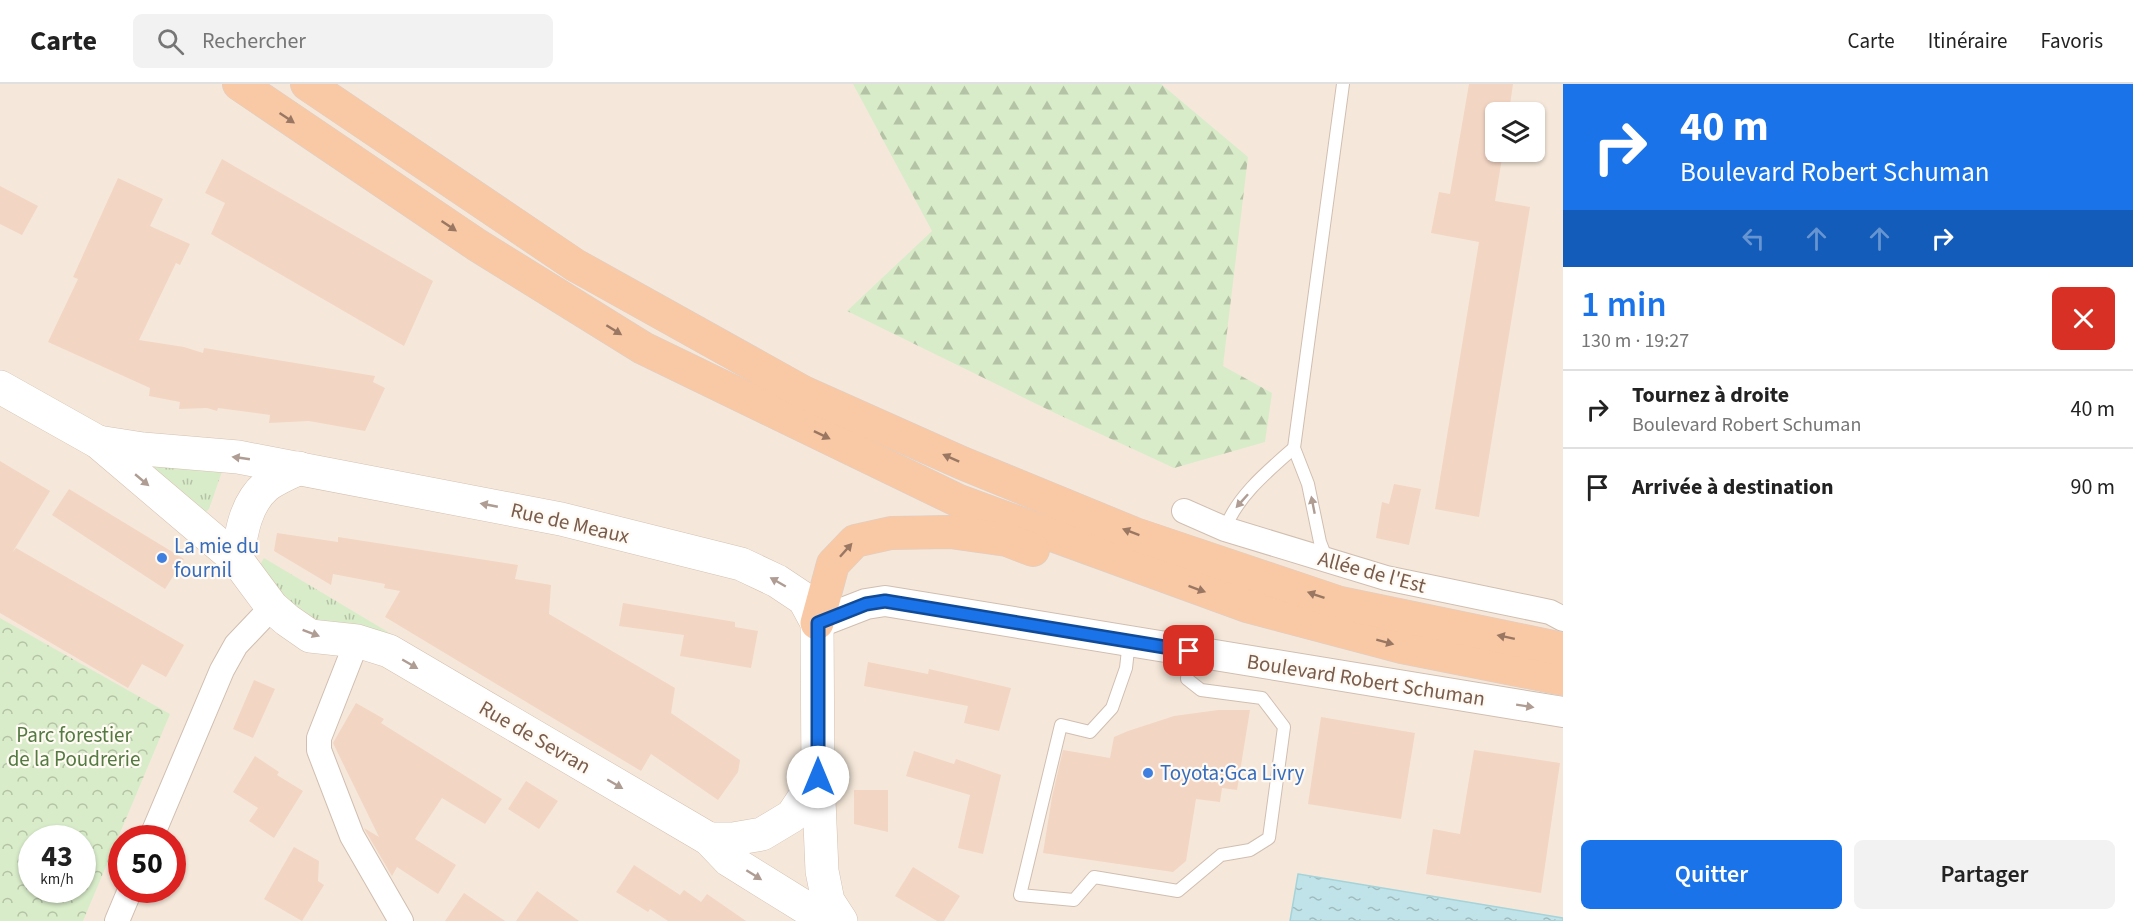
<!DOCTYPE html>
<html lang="fr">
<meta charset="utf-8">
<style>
:root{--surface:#fff;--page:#f2f2f2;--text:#222;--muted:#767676;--line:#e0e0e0;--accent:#1a73e8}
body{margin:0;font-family:"Source Sans 3",sans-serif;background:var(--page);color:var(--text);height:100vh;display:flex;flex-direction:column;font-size:22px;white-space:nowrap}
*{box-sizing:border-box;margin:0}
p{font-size:20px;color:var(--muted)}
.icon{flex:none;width:33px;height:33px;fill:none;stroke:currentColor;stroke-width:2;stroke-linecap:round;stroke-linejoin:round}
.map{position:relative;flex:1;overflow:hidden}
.drawer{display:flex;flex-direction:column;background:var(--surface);width:570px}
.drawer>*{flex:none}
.banner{background:#1a73e8;color:#fff;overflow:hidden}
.fabs{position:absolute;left:1485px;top:18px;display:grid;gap:12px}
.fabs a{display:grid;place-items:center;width:60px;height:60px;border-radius:9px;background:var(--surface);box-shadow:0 2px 4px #0004;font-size:30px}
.speed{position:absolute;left:18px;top:741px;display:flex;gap:12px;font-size:30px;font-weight:700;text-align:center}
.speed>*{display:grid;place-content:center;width:78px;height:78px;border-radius:50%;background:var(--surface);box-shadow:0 2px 4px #0004;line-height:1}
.speed small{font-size:15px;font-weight:400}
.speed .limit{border:9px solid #d22;background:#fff;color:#111}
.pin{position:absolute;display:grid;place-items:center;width:51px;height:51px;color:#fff;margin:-26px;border-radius:12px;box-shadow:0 3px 9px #0006}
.me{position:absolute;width:66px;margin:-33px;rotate:0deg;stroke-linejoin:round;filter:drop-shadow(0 0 4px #0008)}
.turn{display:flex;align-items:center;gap:21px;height:126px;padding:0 18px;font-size:27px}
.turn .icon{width:78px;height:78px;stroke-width:2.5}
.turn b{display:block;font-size:42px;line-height:51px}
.lanes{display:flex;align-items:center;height:57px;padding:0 18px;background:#0003;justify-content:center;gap:30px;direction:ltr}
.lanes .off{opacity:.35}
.round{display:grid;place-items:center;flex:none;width:63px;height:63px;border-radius:9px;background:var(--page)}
.head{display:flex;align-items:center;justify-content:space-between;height:102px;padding:0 18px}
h1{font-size:36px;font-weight:600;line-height:45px;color:var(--accent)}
.button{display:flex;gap:12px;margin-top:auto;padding:12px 18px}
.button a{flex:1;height:69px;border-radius:9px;background:var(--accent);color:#fff;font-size:24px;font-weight:600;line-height:69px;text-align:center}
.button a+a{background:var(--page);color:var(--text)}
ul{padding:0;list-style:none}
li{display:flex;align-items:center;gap:18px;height:78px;padding:0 18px;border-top:2px solid var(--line)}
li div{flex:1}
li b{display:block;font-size:22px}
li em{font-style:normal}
header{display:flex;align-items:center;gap:36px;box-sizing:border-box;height:84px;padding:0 30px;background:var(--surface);border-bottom:2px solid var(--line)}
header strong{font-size:28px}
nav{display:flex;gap:33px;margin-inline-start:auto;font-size:21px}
.search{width:420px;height:54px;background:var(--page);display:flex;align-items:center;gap:15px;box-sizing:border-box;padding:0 21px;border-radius:9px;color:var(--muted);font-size:22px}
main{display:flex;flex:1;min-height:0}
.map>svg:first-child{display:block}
.residential{fill:#f5e8da;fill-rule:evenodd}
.grass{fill:url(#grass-tufts)}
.forest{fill:url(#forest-firs)}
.park{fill:url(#park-crowns);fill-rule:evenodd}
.water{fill:url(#water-ripples);stroke:#a5d3da;stroke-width:1.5}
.building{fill:#f3d5c3}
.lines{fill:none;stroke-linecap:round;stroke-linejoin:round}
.service-casing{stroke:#d1beb0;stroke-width:14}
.minor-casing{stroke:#d1beb0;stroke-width:26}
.tertiary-casing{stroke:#d1beb0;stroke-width:32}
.secondary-casing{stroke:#d6c0b0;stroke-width:34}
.trunk-casing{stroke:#dad1cd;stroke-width:34}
.service{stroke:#fff;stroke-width:12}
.minor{stroke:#fff;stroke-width:24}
.tertiary{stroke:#fff;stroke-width:30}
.secondary{stroke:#fff;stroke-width:33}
.trunk{stroke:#f9c8a4;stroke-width:33}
.oneway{fill:#9a7763}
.oneway2{fill:#af9d94}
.route-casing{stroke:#114b97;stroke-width:15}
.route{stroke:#1a73e8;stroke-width:10}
.shop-dot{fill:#3f7fe0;stroke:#fffaf3;stroke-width:2}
.labels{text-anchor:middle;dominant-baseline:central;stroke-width:4.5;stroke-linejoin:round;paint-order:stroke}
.street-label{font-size:21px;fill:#7a5c4d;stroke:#fffaf3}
.shop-label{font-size:21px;fill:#366cbe;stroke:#fffaf3;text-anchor:start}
.park-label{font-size:21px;fill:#537a41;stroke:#fffaf3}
</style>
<header>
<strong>Carte</strong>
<div class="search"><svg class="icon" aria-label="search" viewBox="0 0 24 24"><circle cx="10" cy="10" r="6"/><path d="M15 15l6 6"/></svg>Rechercher</div>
<nav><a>Carte</a><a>Itinéraire</a><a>Favoris</a></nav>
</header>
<main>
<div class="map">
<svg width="1563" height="837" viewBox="0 0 1563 837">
<defs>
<pattern id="grass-tufts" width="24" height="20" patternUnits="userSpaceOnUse" patternTransform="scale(1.5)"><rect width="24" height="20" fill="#d8ecc9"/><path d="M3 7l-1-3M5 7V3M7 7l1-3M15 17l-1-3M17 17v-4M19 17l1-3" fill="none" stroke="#b4c2a5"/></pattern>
<pattern id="forest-firs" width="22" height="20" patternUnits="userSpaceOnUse" patternTransform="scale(1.5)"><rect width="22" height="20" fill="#d8ecc9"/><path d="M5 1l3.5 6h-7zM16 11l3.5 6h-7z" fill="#b4c2a5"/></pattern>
<pattern id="park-crowns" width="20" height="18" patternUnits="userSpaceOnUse" patternTransform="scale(1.5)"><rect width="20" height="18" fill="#d8ecc9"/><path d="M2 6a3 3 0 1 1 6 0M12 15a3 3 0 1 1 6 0" fill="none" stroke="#b4c2a5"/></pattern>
<pattern id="water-ripples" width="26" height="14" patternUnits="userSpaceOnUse" patternTransform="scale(1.5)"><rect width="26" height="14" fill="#bfe3e8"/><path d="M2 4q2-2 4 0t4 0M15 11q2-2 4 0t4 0" fill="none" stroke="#a0bbbe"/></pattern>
</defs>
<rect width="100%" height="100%" fill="#fdf6ec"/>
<path class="residential" d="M 0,0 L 1563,0 L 1563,837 L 0,837 ZM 1496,28 L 1534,28 L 1534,68 L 1496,68 ZM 32,754 L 82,754 L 82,806 L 32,806 ZM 122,754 L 172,754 L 172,806 L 122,806 Z"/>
<g class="grass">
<path d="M 145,376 L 225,379 L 209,425 L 201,432 Z"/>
<path d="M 264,474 L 398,554 L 302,536 L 259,482 Z"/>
</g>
<path class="forest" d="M 853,0 L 1161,0 L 1248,73 L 1223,282 L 1272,309 L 1265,358 L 1174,384 L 1057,330 L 847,227 L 932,147 Z"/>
<path class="park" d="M 0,534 L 170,630 L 83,837 L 0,837 ZM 32,754 L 82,754 L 82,806 L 32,806 Z"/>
<path class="water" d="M 1298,790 L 1563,834 L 1563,837 L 1290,837 Z"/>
<g class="building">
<path d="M 1469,0 L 1513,0 L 1509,28 L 1496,28 L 1496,68 L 1503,68 L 1495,117 L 1530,123 L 1479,433 L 1435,425 L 1479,158 L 1431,149 L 1439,108 L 1450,110 Z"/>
<path d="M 222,75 L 433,197 L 404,262 L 211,150 L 225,119 L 205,109 Z"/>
<path d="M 118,94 L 163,115 L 150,142 L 190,160 L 180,181 L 176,179 L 139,256 L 184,263 L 203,269 L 204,264 L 375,292 L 373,298 L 385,304 L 365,347 L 309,337 L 269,339 L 270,331 L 218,324 L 217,327 L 207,324 L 179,325 L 180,318 L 149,312 L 150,304 L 48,258 L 78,195 L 73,193 Z"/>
<path d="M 0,102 L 38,122 L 22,151 L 0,140 Z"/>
<path d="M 0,377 L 50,407 L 12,469 L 16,464 L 184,561 L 166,593 L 142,580 L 128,604 L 0,529 Z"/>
<path d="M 1394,400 L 1421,405 L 1409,461 L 1376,454 L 1382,418 L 1389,420 Z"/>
<path d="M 69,405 L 184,475 L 165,505 L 52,431 Z"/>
<path d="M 277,449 L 338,458 L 338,453 L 518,481 L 515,495 L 551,501 L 549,530 L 675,604 L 671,629 L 740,676 L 738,688 L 718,716 L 651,670 L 641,687 L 385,533 L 400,507 L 384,504 L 385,500 L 333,490 L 331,501 L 274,467 Z"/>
<path d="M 623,519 L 735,538 L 735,543 L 758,547 L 751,584 L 680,572 L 684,551 L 619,542 Z"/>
<path d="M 868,578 L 928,590 L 929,585 L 1011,604 L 999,647 L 964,639 L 968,622 L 864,602 Z"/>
<path d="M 254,596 L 275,605 L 253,654 L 233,645 Z"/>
<path d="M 356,619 L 384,635 L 381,639 L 502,715 L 485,740 L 442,714 L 415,755 L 456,781 L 438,810 L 397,783 L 392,792 L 365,746 L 364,744 L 379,753 L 333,659 Z"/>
<path d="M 1218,626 L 1250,626 L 1237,706 L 1222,704 L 1220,718 L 1196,715 L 1186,777 L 1173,788 L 1043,769 L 1052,713 L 1063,666 L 1110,674 L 1114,653 L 1128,647 L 1174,632 Z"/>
<path d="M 1321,633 L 1415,649 L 1401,735 L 1308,720 Z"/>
<path d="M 1474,666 L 1560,679 L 1541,809 L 1426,790 L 1433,745 L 1460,750 Z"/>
<path d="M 914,667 L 954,680 L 956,675 L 1001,691 L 983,770 L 958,764 L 970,711 L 906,692 Z"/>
<path d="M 255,672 L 279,688 L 277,691 L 303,707 L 274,754 L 249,737 L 258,724 L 233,708 Z"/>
<path d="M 526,697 L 558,717 L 539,745 L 508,725 Z"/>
<path d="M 854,706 L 888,706 L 888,748 L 854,740 Z"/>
<path d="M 294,763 L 319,777 L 318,797 L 324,801 L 302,837 L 264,815 Z"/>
<path d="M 634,781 L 680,811 L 684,806 L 701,818 L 707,810 L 746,837 L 668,837 L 650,825 L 648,828 L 616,808 Z"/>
<path d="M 913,783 L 960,812 L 944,837 L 937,837 L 895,812 Z"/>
<path d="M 537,807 L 579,837 L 516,837 Z"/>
<path d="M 464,809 L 505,837 L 445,837 Z"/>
</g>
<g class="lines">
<defs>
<g id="service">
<path d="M 1225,445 C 1237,412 1269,386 1294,364"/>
<path d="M 1327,476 L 1320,458 L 1308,400 L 1294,364 L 1343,0"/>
<path d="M 1129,557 L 1126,584 L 1112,624 L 1090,648 L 1061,641 L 1020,811 L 1074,816 L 1094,793 L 1178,807 L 1221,771 L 1250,766 L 1269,754 L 1284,643 L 1262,614 L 1201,606 L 1187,595 L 1189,567"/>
</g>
<g id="minor">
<path d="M 1184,427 L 1225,445 L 1386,494 L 1550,528 L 1563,535"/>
<path d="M 357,557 L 319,654 L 319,666 L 352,752 L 401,837"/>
<path d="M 151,754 L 222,586 L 236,561 L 272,523"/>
<path d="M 117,837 L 130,806"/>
</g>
<path id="tertiary" d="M 817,539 L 866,520 L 885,517 L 1563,628"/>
<g id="secondary">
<path d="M 0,303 L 98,358 L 237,476 L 272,523 L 287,536 L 310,552 L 357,557 L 389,567 L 709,755 L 729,776 L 816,830 L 838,837"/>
<path d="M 98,358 L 143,365 L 238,373 L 561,435 L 741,480 L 777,497 L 804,515 L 817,539 L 818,693 L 822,787 L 828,817 L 841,837"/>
<path d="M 237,476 C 241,450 245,420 266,402 C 275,395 288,390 299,384"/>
<path d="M 709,755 L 733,755 L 762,750 L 792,732 L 818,693"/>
</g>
<g id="trunk">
<path d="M 239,0 L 477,161 L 643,264 L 959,417 L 1247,522 L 1402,563 L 1563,595"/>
<path d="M 307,0 L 575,181 L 803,308 L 962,379 L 1135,450 L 1340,519 L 1563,565"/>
<path d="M 817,539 L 833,480 L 855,457 L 891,449 L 950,448 L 1007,456 L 1033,466"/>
</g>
</defs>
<use href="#service" class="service-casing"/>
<use href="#minor" class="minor-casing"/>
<use href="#tertiary" class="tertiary-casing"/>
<use href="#secondary" class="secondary-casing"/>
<use href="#trunk" class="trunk-casing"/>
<use href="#service" class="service"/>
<use href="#minor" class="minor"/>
<use href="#tertiary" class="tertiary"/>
<use href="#secondary" class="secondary"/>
<use href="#trunk" class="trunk"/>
</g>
<defs><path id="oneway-solid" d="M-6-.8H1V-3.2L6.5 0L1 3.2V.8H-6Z" transform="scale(1.5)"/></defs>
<g class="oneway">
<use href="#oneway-solid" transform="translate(287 34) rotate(34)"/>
<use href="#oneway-solid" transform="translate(449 142) rotate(34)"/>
<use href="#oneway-solid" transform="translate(614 246) rotate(32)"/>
<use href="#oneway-solid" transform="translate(822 351) rotate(26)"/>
<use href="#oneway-solid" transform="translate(951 374) rotate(-156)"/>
<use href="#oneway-solid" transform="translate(1131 448) rotate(-159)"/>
<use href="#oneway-solid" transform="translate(846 466) rotate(-48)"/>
<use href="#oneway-solid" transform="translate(1197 505) rotate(20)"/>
<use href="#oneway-solid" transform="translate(1316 511) rotate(-161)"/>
<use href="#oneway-solid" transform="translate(1506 553) rotate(-168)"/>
<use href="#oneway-solid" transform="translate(1385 558) rotate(15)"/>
</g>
<g class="oneway2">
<use href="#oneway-solid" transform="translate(241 374) rotate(-172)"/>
<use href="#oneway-solid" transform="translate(142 396) rotate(40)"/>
<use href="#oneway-solid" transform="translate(1242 417) rotate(132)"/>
<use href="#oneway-solid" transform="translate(489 421) rotate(-169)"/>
<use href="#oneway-solid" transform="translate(1313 421) rotate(-101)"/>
<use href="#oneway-solid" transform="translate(778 498) rotate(-150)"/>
<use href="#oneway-solid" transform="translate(311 549) rotate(21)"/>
<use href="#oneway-solid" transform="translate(410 580) rotate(30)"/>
<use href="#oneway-solid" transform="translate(1525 622) rotate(9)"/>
<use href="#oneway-solid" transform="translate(615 700) rotate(30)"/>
<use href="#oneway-solid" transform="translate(754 791) rotate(32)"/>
</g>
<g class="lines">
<defs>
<path id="route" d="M 818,693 L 818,539 L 866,520 L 885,517 L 1189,567"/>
</defs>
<use href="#route" class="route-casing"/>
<use href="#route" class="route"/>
</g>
<g class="shop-dot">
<circle cx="162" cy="474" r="6"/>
<circle cx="1148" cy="689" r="6"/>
</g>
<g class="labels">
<g class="street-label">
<text transform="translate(570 439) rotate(13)">Rue de Meaux</text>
<text transform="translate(1372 488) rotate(15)">Allée de l'Est</text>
<text transform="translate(1366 596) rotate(9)">Boulevard Robert Schuman</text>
<text transform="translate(535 653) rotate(30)">Rue de Sevran</text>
</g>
<g class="shop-label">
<text x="174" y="462">La mie du<tspan x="174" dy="24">fournil</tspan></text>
<text x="1160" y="689">Toyota;Gca Livry</text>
</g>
<g class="park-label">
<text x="74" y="651">Parc forestier<tspan x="74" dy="24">de la Poudrerie</tspan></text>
</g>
</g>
</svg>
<div class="fabs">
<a><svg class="icon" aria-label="layers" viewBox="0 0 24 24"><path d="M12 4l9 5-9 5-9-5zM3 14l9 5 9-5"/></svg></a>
</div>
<div class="speed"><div>43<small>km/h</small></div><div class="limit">50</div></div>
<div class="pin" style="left:1189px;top:567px;background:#d93025"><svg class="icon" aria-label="arrive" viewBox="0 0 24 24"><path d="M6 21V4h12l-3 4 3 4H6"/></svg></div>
<svg class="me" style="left:818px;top:693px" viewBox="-20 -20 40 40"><circle r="19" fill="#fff"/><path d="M0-13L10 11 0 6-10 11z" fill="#1a73e8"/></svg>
</div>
<section class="drawer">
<div class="banner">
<div class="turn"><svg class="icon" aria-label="right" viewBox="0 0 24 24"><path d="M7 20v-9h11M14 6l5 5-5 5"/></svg><div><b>40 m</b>Boulevard Robert Schuman</div></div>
<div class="lanes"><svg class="icon off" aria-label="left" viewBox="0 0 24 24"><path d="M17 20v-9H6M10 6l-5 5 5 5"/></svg><svg class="icon off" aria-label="ahead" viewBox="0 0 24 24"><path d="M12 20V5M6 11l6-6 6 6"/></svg><svg class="icon off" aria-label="ahead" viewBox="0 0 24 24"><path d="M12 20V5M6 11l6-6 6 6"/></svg><svg class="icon" aria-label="right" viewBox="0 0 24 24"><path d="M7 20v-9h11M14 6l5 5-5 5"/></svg></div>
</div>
<div class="head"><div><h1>1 min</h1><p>130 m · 19:27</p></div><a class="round" style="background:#d93025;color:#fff"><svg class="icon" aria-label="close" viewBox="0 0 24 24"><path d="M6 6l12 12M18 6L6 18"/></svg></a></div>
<ul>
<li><svg class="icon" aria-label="right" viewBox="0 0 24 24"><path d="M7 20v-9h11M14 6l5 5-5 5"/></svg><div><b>Tournez à droite</b><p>Boulevard Robert Schuman</p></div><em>40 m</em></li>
<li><svg class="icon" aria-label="arrive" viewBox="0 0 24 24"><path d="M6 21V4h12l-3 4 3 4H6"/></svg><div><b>Arrivée à destination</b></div><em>90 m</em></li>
</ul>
<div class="button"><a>Quitter</a><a>Partager</a></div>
</section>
</main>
